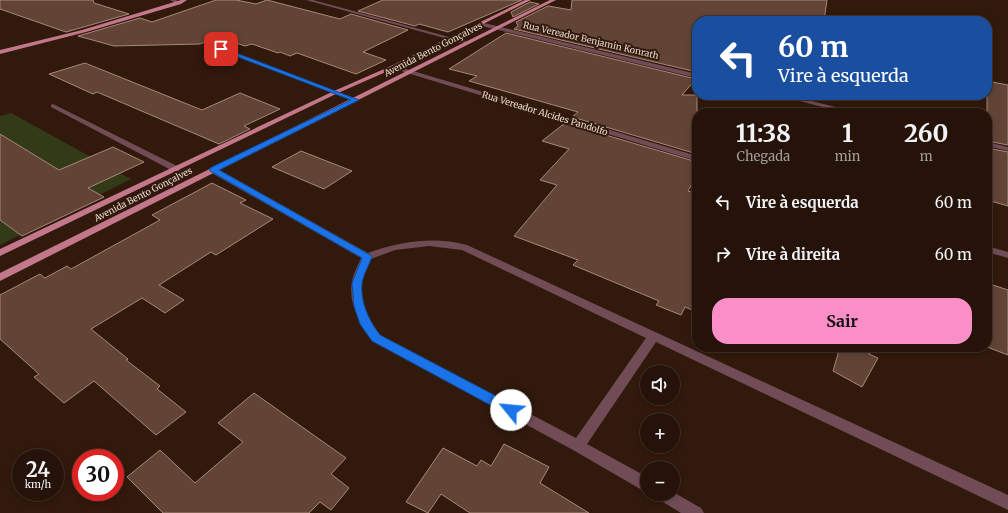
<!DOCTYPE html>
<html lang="pt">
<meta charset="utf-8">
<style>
:root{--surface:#251309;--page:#2d1c12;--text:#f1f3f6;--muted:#a39e9c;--line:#42322a;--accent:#fa8fc8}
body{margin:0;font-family:Merriweather,serif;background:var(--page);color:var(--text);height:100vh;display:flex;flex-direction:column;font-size:15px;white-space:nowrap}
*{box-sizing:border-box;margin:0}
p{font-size:13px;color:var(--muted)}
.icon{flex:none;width:22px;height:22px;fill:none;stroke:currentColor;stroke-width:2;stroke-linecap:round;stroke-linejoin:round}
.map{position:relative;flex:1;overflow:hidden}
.drawer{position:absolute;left:692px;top:108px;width:300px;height:244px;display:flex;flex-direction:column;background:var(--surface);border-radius:16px;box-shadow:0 2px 6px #0003,0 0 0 1px var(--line)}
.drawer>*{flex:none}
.guide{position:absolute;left:692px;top:16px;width:300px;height:84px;border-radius:16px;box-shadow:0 2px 6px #0003,0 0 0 1px var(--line);background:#1a4fa0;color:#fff;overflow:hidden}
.tools{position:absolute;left:640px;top:365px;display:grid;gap:8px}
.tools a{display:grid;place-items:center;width:40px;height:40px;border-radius:50%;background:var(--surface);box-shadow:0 2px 6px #0003,0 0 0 1px var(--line);font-size:20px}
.speed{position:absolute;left:12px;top:449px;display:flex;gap:8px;font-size:20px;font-weight:700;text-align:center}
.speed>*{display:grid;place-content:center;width:52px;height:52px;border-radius:50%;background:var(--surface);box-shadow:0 2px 6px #0003,0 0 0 1px var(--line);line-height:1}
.speed small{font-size:10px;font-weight:400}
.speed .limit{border:6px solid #d22;background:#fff;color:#111}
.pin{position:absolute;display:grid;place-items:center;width:34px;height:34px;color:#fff;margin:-17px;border-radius:8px;box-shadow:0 2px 6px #0006}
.me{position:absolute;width:44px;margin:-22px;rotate:298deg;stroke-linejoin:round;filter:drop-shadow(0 0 3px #0008)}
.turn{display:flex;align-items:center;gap:14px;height:84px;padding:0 20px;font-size:18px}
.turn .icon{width:52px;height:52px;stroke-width:2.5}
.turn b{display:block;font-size:28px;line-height:34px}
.eta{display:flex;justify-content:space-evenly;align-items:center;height:68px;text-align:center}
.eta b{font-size:24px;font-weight:700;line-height:28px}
.primary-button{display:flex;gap:8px;margin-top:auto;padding:8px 20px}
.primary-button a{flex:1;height:46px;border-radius:16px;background:var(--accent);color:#111;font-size:16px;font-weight:700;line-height:46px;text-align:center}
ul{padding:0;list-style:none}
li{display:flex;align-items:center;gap:12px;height:52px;padding:0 20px}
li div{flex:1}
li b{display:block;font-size:15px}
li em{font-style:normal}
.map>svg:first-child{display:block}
.green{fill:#323a18}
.building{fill:#614436;stroke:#a88879}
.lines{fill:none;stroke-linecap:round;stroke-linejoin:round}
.minor{fill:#714c56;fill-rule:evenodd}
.major{fill:#c3778b;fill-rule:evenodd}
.route{fill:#1a73e8;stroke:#114b97}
.labels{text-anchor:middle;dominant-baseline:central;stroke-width:4;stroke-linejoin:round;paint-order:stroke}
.far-street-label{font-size:9px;fill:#e7d6cd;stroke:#31190c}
</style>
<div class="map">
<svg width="1008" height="513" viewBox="0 0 1008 513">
<rect width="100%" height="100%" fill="#31190c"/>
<path class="green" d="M 11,113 L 131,179 L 0,245 L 0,116 Z"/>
<g class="building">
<path d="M 0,0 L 93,0 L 94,3 L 129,14 L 66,32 L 0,9 Z"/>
<path d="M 216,0 L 236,0 L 256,4 L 267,0 L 340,19 L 351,14 L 408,30 L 363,52 L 386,60 L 356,74 L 297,53 L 290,56 L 280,52 L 278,53 L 252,44 L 245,46 L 218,37 L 200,44 L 114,46 L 78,36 L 140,18 L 152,22 Z"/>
<path d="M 383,0 L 522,0 L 448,32 L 419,24 L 415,26 L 358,11 Z"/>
<path d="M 572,0 L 827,0 L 824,21 L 697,21 L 697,72 L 514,29 L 518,26 L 516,22 L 548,6 L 571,10 Z"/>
<path d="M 530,2 L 539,4 L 513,17 L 511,12 Z"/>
<path d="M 506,33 L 696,79 L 682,95 L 697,95 L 697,154 L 572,117 L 578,112 L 469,81 L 477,76 L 449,69 Z"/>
<path d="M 85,63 L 202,110 L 240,93 L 280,109 L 244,126 L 250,129 L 219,144 L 97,92 L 93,94 L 49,74 Z"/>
<path d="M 987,81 L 1008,85 L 1008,145 L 987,141 Z"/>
<path d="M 565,123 L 697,162 L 697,175 L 688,191 L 697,194 L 697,312 L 685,307 L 681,315 L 656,305 L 659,301 L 573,265 L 578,260 L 514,236 L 557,185 L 540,180 L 569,149 L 542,141 Z"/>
<path d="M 0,134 L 59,170 L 113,147 L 144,162 L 88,188 L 104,197 L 22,236 L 0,220 Z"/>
<path d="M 987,148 L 1008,152 L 1008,206 L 987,200 Z"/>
<path d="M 301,151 L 352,171 L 324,189 L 272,167 Z"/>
<path d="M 212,183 L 246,200 L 240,203 L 273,219 L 216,255 L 211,252 L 159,285 L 184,300 L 165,313 L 142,298 L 91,329 L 128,359 L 126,360 L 160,386 L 157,389 L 186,412 L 156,435 L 94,381 L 64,403 L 34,377 L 39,374 L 0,339 L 0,295 L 40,274 L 45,278 L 67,266 L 71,269 L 160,220 L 152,215 Z"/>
<path d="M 987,283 L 1008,290 L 1008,355 L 987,347 Z"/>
<path d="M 840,347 L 871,347 L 869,354 L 878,358 L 862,387 L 833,371 Z"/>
<path d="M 254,393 L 346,458 L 331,474 L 349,488 L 331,510 L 320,502 L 309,513 L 163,513 L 127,477 L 160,450 L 195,483 L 243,442 L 218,423 Z"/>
<path d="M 504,444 L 549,467 L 540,483 L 589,513 L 470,513 L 441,494 L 428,513 L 406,502 L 443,448 L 477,466 L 481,460 L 491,466 Z"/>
</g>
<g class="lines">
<g class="minor">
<path d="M 170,0 L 176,0 L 181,3 L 177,4 Z"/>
<path d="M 306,0 L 313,0 L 471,43 L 466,44 Z"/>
<path d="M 480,22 L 697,74 L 697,78 L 478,25 L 478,23 Z"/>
<path d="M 219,48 L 223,48 L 359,100 L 354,101 L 219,50 Z"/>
<path d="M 393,65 L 697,156 L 697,161 L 391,68 L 390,67 Z"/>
<path d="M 776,95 L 788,95 L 859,113 L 846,113 Z"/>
<path d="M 53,104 L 179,167 L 180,169 L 179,171 L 173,171 L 51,107 L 51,105 Z"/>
<path d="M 987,142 L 1008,147 L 1008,151 L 987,146 Z"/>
<path d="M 210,168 L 216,168 L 368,253 C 400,241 434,236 467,245 L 1008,495 L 1008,510 L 656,342 L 587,444 L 647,477 L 647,492 L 642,490 L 573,450 L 372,341 C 360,324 348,303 352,282 C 353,274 358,266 361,258 L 210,172 L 209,170 ZM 429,246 L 462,250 L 646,338 L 576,438 L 380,335 C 369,320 358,299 363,279 C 365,272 368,266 371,259 L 395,250 Z"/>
<path d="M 987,246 L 1008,252 L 1008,258 L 987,252 Z"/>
<path d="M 673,492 L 701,508 L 704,513 L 681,513 L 658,499 L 656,494 L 673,494 Z"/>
</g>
<g class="major">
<path d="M 181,0 L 187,0 L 181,4 L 86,32 L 0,54 L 0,50 L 82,30 Z"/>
<path d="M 525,0 L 531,0 L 395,68 L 338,93 L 0,256 L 0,249 L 334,91 L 391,66 Z"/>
<path d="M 550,0 L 556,0 L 0,281 L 0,273 Z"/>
</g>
</g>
<path class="route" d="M 220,48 L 223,48 L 359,100 L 219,170 L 370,255 L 372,257 C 369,265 363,275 362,283 C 360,302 369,321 380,335 L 515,406 L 517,410 L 515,414 L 511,415 L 507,414 L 372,341 L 360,324 L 354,306 L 352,283 L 362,258 L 210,171 L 210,168 L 351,100 L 220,50 Z"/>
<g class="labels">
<g class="far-street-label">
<text transform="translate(591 40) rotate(13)">Rua Vereador Benjamin Konrath</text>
<text transform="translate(433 49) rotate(-27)">Avenida Bento Gonçalves</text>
<text transform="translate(545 113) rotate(17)">Rua Vereador Alcides Pandolfo</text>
<text transform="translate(143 194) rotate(-27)">Avenida Bento Gonçalves</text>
</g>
</g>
</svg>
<div class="tools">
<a><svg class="icon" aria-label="sound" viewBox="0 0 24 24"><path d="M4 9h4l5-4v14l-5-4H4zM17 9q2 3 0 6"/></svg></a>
<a>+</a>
<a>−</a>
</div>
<div class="speed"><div>24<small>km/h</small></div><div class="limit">30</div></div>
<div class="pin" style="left:221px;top:49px;background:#d93025"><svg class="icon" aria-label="arrive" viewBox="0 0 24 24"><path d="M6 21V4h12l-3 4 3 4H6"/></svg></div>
<svg class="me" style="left:511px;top:410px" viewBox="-20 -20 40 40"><circle r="19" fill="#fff"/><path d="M0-13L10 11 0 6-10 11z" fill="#1a73e8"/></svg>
<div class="guide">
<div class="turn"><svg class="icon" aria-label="left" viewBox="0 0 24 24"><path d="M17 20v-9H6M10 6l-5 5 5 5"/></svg><div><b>60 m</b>Vire à esquerda</div></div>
</div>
<section class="drawer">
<div class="eta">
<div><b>11:38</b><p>Chegada</p></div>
<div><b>1</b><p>min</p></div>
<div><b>260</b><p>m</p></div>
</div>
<ul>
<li><svg class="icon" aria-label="left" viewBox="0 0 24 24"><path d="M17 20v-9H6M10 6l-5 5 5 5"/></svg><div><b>Vire à esquerda</b></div><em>60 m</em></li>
<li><svg class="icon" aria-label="right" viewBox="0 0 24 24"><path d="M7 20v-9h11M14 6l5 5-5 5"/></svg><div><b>Vire à direita</b></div><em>60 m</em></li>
</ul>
<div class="primary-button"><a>Sair</a></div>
</section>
</div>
